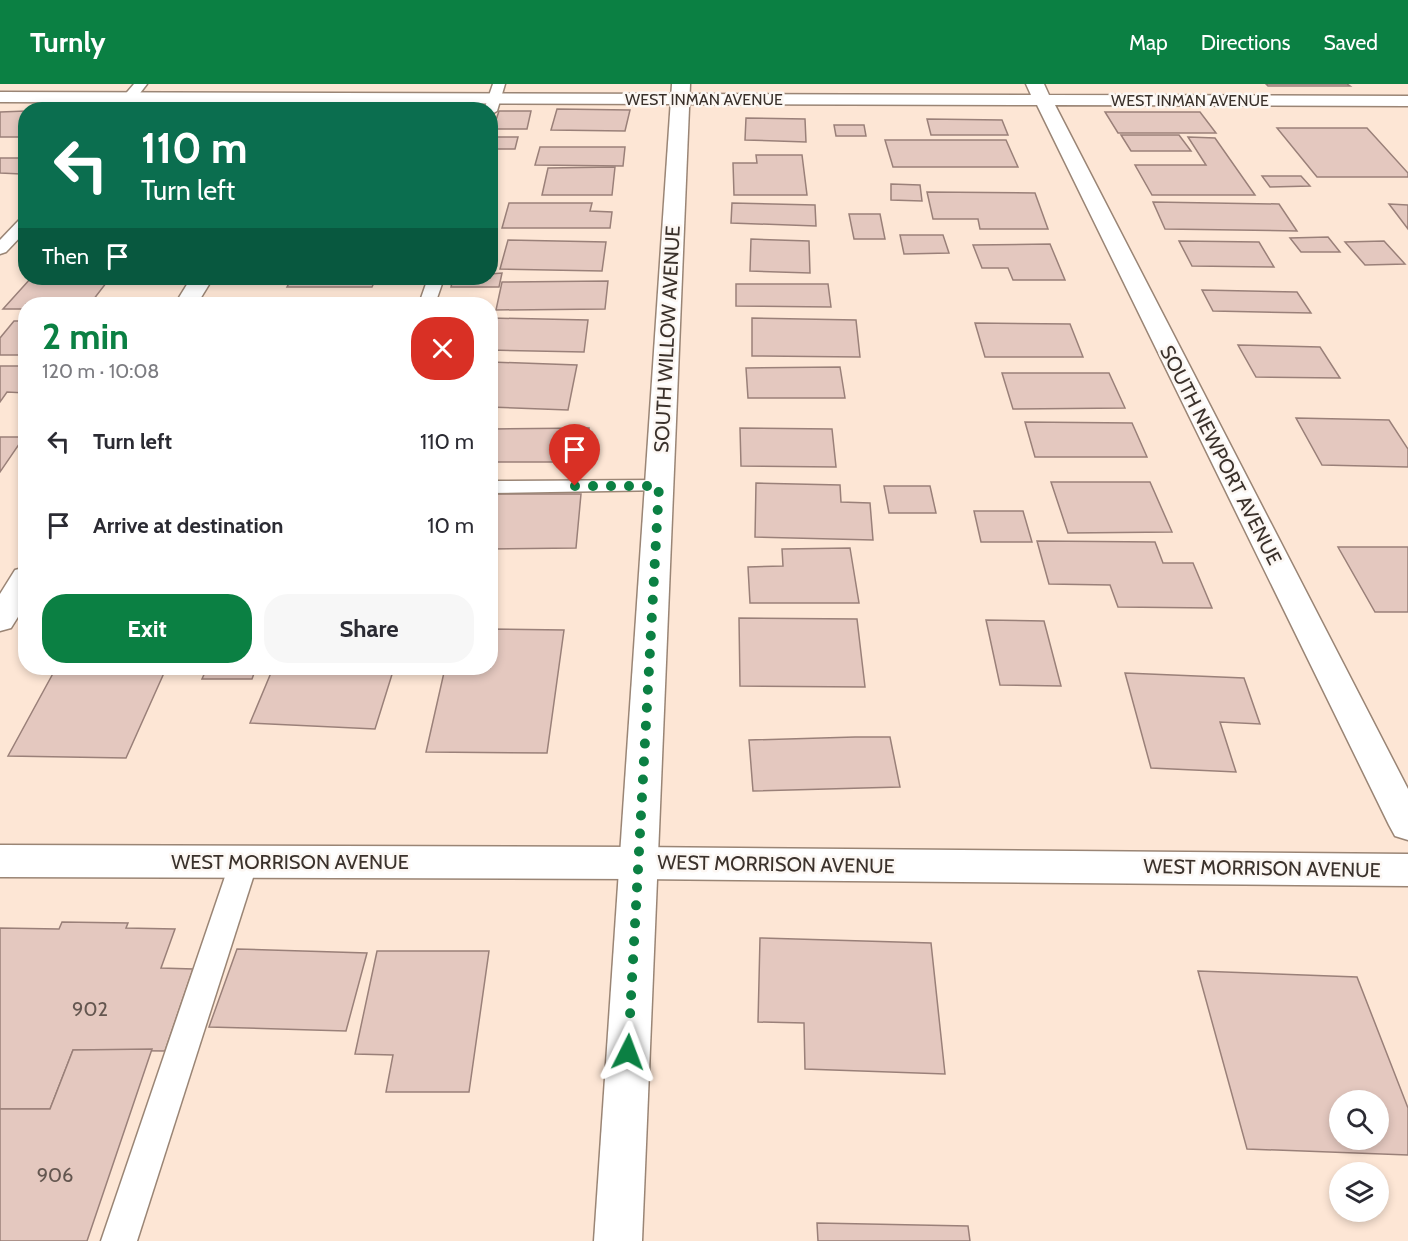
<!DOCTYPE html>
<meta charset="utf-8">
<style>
:root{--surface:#fff;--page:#f7f7f7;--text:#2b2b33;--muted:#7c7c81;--accent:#0b8043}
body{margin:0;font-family:Cabin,sans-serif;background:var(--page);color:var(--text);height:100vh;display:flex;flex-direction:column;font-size:22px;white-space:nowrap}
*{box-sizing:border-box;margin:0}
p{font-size:20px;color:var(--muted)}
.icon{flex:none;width:33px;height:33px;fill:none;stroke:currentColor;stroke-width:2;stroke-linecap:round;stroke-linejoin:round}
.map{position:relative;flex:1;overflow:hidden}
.sheet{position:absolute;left:18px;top:213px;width:480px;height:378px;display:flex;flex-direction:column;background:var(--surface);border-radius:24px;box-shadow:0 3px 9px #0003}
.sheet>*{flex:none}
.guide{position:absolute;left:18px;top:18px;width:480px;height:183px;border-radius:24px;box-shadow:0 3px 9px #0003;background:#0b6e4f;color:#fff;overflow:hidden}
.controls{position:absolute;left:1329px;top:1006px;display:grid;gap:12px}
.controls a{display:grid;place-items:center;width:60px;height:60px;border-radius:50%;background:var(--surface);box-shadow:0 3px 9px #0003;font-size:30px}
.pin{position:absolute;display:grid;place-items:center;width:51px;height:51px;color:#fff;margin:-62px -26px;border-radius:50% 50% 50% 0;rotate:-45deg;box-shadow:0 0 6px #0007}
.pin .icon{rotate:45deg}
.me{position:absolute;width:66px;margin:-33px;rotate:3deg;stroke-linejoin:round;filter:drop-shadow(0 0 4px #0008)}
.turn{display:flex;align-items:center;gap:21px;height:126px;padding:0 24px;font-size:27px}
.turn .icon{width:78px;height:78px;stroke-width:2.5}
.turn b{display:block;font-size:42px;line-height:51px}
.then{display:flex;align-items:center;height:57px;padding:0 24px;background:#0003;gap:12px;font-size:22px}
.round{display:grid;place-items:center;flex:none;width:63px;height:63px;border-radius:24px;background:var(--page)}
.summary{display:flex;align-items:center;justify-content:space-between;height:102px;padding:0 24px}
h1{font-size:36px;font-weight:700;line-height:45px;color:var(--accent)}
.button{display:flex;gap:12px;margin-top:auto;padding:12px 24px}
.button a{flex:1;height:69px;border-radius:24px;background:var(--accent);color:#fff;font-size:24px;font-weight:700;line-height:69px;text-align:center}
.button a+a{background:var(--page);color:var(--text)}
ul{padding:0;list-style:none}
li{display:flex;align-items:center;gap:18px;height:84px;padding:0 24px}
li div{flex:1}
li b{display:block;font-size:22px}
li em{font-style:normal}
header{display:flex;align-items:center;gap:36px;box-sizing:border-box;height:84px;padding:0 30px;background:var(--accent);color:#fff}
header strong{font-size:28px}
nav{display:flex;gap:33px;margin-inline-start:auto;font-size:21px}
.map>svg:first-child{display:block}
.building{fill:#e4c8bf;stroke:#9a8079;stroke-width:1.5;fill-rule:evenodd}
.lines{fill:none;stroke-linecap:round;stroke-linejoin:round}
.service-casing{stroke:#9a8575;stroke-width:3}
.minor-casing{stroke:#9a8575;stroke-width:3}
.tertiary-casing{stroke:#9a8575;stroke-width:3}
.service{fill:#fff;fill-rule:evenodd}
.minor{fill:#fff;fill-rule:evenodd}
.tertiary{fill:#fff;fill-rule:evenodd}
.route{stroke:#0b8043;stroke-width:10;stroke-dasharray:0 18}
.labels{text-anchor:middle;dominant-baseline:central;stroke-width:5;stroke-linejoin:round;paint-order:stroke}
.far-street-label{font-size:16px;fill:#3a312b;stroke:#fcf7f3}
.street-label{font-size:20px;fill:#3a312b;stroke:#fcf7f3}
.near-number-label{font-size:20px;fill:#645750}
</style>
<header>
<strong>Turnly</strong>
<nav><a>Map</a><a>Directions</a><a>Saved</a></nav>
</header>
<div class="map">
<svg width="1408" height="1157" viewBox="0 0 1408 1157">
<rect width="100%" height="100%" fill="#fde6d5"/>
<g class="building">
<path d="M 1266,0 L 1347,0 L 1350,2 L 1268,2 Z"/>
<path d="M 557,25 L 630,26 L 625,47 L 551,46 Z"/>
<path d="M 26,27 L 26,53 L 0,53 L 0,28 Z"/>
<path d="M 499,27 L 531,27 L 527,45 L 493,45 Z"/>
<path d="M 1105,28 L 1200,28 L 1216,49 L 1118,49 Z"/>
<path d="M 746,34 L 805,35 L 806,58 L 745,56 Z"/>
<path d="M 927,35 L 1002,36 L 1008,51 L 931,51 Z"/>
<path d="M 834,41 L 864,41 L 866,52 L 836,52 Z"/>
<path d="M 1277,44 L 1367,44 L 1408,89 L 1408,93 L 1317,93 Z"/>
<path d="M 1121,51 L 1179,51 L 1191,67 L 1131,67 Z"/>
<path d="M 493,53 L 518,53 L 515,65 L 490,65 Z"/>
<path d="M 1188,53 L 1215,54 L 1255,111 L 1152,111 L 1135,81 L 1206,81 Z"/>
<path d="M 885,56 L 1006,56 L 1018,83 L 893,83 Z"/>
<path d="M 540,63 L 625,63 L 623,82 L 535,81 Z"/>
<path d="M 756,71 L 802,71 L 807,111 L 734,111 L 733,79 L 757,79 Z"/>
<path d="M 0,74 L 26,74 L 26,86 L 21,90 L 0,89 Z"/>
<path d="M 615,83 L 612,111 L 542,111 L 548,84 Z"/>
<path d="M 1262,92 L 1301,92 L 1310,102 L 1270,103 Z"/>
<path d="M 891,100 L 920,101 L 922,117 L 891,116 Z"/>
<path d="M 927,108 L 1035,109 L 1048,145 L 980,145 L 978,135 L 933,135 Z"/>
<path d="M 1153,118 L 1279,120 L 1297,147 L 1165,145 Z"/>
<path d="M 509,119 L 592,119 L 590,127 L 612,128 L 610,144 L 502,144 Z"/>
<path d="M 732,119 L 815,121 L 816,142 L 731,139 Z"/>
<path d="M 1389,120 L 1408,121 L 1408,145 Z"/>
<path d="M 849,130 L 880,130 L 885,155 L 854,155 Z"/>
<path d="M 900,151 L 943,151 L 949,169 L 904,170 Z"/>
<path d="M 1328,153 L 1340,168 L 1301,168 L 1290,154 Z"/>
<path d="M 751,155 L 809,157 L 810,189 L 750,187 Z"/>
<path d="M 508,156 L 606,158 L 602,187 L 500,185 Z"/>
<path d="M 1179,157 L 1259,158 L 1274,183 L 1192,182 Z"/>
<path d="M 1384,157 L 1405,180 L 1365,181 L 1345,158 Z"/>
<path d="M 1050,160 L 1065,196 L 1013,196 L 1008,184 L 982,184 L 973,161 Z"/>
<path d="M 502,189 L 499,203 L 451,203 L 453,194 L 490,194 L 490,190 Z"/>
<path d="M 31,194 L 110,194 L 90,220 L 26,220 L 26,225 L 3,225 Z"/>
<path d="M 292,194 L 376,194 L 372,203 L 287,203 Z"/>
<path d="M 608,197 L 605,225 L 496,226 L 502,198 Z"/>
<path d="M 736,200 L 828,200 L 831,223 L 736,222 Z"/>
<path d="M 1202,206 L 1297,208 L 1311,229 L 1213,227 Z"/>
<path d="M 372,218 L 417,218 L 417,220 L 371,220 Z"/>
<path d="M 490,234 L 588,236 L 584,268 L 490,266 Z"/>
<path d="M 752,234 L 856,236 L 860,273 L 752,272 Z"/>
<path d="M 14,237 L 26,237 L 26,271 L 0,271 L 0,254 Z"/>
<path d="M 975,239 L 1070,240 L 1083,273 L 985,273 Z"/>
<path d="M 1238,261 L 1320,263 L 1340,294 L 1256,293 Z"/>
<path d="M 491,278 L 577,281 L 568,326 L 490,323 Z"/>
<path d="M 0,282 L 26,282 L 26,309 L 7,308 L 0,318 Z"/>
<path d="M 840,283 L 845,314 L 748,314 L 746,284 Z"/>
<path d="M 1002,289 L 1109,289 L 1125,324 L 1013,325 Z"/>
<path d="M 1296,334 L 1389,336 L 1408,365 L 1408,383 L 1322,381 Z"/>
<path d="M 1025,338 L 1132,339 L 1147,373 L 1035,373 Z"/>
<path d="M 589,344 L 586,378 L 490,378 L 494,345 Z"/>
<path d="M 740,344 L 832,345 L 836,383 L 741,382 Z"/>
<path d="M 0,353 L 24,353 L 0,388 Z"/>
<path d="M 1051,398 L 1150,398 L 1172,448 L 1068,449 Z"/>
<path d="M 756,399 L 840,401 L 841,418 L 870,419 L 873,456 L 755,453 Z"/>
<path d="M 884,402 L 930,402 L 936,429 L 889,429 Z"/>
<path d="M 490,410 L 581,410 L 576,464 L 490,465 Z"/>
<path d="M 974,427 L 1023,427 L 1032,458 L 981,458 Z"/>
<path d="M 1037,457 L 1155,458 L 1163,479 L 1193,479 L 1212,524 L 1118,523 L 1110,501 L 1049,500 Z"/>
<path d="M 1338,463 L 1408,463 L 1408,528 L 1375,528 Z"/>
<path d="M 850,464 L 859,519 L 750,519 L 748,483 L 783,482 L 782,465 Z"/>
<path d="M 739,534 L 857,535 L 865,603 L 740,602 Z"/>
<path d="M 986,536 L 1044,537 L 1061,602 L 1000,601 Z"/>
<path d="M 490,545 L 564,546 L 547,669 L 426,668 L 445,584 L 490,584 Z"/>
<path d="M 56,584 L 130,584 L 127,588 L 164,589 L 126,674 L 8,672 Z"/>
<path d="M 207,584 L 256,584 L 252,595 L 202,595 Z"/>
<path d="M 273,584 L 394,584 L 375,645 L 250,639 Z"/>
<path d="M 1125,589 L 1244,594 L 1260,640 L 1220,638 L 1236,688 L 1151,684 Z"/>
<path d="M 855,653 L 890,653 L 900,703 L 753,707 L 749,656 Z"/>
<path d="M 62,838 L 128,839 L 126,844 L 175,845 L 161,884 L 193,885 L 165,967 L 73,966 L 50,1025 L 0,1025 L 0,844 L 59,845 Z"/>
<path d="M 760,854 L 931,859 L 945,990 L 805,985 L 804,939 L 758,938 Z"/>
<path d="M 237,865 L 367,869 L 346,947 L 209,943 Z"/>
<path d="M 377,867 L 489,867 L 469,1008 L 386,1008 L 393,971 L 355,970 Z"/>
<path d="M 1198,887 L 1357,893 L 1408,1024 L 1408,1071 L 1247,1065 ZM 1340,1017 L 1378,1017 L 1378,1056 L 1340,1056 Z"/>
<path d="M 152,965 L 87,1157 L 0,1157 L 0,1025 L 50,1025 L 73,966 Z"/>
<path d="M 817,1139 L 968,1142 L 970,1157 L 818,1157 Z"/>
</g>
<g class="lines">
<defs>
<g id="service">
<path d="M 134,0 L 147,0 L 134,17 L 124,17 L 122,14 Z"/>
<path d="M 493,0 L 505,0 L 497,27 L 490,31 L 490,26 L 484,26 Z"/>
<path d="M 26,133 L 26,147 L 6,168 L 0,170 L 0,156 L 21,134 Z"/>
<path d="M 428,194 L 444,194 L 435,220 L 419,220 Z"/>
<path d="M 659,396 L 666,398 L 669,402 L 666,406 L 490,409 L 490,397 Z"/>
<path d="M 244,767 L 254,770 L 258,778 L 137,1157 L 101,1157 L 230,778 L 234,770 Z"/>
</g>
<g id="minor">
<path d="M 1026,0 L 1044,0 L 1049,11 L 1408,12 L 1408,22 L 1055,21 L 1408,705 L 1408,756 L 1395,752 L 1389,741 L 1037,21 L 0,18 L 0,8 L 1031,11 Z"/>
<path d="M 191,194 L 213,194 L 197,220 L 175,220 Z"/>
<path d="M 26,483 L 26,520 L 11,544 L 0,547 L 0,510 L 15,486 Z"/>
<path d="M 0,761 L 637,763 L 1408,770 L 1408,802 L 637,795 L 0,793 Z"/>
</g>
<path id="tertiary" d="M 672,0 L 690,0 L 642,1157 L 594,1157 Z"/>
</defs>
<use href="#service" class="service-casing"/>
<use href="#minor" class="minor-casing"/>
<use href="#tertiary" class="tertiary-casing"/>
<use href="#service" class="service"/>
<use href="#minor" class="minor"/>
<use href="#tertiary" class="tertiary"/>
</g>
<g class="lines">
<path class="route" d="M 575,402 L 659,402 L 628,968"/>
</g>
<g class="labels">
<g class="far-street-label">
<text x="704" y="15">WEST INMAN AVENUE</text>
<text x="1190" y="16">WEST INMAN AVENUE</text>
</g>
<g class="street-label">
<text transform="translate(667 255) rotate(-87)">SOUTH WILLOW AVENUE</text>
<text transform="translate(1221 371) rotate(63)">SOUTH NEWPORT AVENUE</text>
<text x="290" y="778">WEST MORRISON AVENUE</text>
<text transform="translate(776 780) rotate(1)">WEST MORRISON AVENUE</text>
<text transform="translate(1262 784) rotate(1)">WEST MORRISON AVENUE</text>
</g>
<g class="near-number-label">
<text x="90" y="925">902</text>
<text x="55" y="1091">906</text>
</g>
</g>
</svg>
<div class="controls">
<a><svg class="icon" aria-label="search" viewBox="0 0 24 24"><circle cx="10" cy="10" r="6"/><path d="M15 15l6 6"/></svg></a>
<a><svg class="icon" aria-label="layers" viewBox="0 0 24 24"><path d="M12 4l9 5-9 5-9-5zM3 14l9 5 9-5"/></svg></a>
</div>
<div class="pin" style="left:575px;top:402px;background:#d93025"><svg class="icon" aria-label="arrive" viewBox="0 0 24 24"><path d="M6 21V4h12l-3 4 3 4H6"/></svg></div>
<svg class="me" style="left:628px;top:968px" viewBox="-20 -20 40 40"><path d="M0-17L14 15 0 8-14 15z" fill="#0b8043" stroke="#fff" stroke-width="4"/></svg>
<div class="guide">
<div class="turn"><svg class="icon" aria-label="left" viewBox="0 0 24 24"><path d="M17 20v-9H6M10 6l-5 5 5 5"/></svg><div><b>110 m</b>Turn left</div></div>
<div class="then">Then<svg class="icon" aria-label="arrive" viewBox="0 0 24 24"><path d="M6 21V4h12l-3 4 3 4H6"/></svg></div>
</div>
<section class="sheet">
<div class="summary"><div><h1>2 min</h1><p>120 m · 10:08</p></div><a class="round" style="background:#d93025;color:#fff"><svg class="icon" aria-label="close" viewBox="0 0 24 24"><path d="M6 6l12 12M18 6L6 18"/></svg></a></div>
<ul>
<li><svg class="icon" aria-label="left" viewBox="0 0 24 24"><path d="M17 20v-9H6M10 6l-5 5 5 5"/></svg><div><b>Turn left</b></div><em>110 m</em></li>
<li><svg class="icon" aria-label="arrive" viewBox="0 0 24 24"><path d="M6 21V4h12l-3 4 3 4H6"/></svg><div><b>Arrive at destination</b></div><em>10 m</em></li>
</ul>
<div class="button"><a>Exit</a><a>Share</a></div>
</section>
</div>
